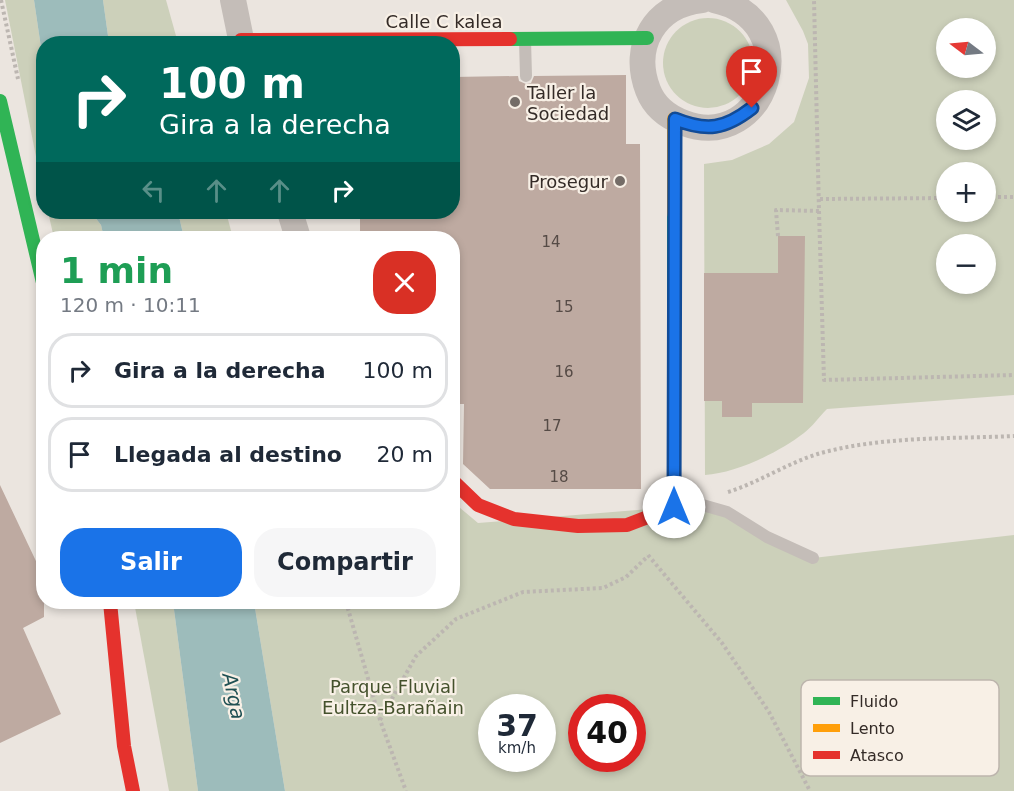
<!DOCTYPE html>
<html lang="es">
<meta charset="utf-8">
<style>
:root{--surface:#fff;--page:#f6f6f7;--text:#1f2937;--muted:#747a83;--line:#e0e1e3;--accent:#1a73e8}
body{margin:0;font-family:"DejaVu Sans",sans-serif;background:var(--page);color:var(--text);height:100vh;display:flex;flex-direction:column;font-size:22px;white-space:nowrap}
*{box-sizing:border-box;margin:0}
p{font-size:20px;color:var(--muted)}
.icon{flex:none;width:33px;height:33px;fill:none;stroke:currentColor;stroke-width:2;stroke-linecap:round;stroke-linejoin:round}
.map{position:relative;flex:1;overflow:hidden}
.details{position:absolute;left:36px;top:231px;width:424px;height:378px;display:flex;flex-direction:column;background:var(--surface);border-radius:24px;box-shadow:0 3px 9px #0003}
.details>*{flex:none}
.hud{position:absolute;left:36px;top:36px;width:424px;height:183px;border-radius:24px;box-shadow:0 3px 9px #0003;background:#00695c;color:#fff;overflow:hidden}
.needle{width:39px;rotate:286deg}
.controls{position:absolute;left:936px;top:18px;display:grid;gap:12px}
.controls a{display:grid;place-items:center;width:60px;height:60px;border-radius:50%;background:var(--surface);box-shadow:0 3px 9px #0003;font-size:30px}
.speed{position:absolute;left:478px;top:694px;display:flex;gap:12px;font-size:30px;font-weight:700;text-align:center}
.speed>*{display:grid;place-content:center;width:78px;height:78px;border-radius:50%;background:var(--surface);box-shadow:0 3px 9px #0003;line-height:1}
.speed small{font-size:15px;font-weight:400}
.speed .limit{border:9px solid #d22;background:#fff;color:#111}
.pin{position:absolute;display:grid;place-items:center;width:51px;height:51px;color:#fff;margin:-62px -26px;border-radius:50% 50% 50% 0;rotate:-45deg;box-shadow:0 0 6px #0007}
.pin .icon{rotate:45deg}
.me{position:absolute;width:66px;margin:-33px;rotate:0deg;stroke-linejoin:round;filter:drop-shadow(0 0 4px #0008)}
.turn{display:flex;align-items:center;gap:21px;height:126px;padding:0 24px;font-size:27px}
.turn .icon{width:78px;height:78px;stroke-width:2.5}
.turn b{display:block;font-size:42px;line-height:51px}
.lanes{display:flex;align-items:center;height:57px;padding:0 24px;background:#0003;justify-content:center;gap:30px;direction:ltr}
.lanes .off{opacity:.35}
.round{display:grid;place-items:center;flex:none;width:63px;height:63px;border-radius:24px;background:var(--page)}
.head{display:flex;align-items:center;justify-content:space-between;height:102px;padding:0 24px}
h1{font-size:36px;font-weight:800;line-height:45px;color:#1e9e55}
.primary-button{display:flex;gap:12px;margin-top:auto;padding:12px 24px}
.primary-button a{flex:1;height:69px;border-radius:24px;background:var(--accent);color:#fff;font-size:24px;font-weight:800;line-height:69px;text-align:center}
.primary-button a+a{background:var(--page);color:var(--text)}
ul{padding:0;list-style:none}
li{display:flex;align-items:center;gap:18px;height:75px;margin:0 12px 9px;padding:0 12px;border:3px solid var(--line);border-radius:24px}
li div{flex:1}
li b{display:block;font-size:22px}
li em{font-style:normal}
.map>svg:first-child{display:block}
.green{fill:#ccd0ba;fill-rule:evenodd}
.water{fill:#9dbcbb}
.building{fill:#beaaa1}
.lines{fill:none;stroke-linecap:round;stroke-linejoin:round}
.path{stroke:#bcb6b1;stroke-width:4;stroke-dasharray:3 3;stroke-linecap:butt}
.lane{stroke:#c4bdb8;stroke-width:12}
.street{stroke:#c4bdb8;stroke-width:26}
.fast{stroke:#30b455;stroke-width:14}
.slow{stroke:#ff9f0a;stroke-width:14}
.jam{stroke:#e5322d;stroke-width:14}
.route-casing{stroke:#114b97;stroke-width:15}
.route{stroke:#1a73e8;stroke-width:10}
.poi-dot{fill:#746c67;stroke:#f8f0e6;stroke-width:2}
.labels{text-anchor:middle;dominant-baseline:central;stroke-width:4.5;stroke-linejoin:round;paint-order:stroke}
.number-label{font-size:15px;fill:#564b46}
.street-label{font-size:18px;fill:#342b27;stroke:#f8f0e6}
.poi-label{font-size:18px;fill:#342b27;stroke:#f8f0e6;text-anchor:start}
.park-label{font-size:18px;fill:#44512c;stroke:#f8f0e6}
.water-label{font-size:20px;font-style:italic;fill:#1f5053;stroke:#f8f0e6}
.key{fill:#f8f0e6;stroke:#bdb5ad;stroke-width:1.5}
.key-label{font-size:16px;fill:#342b27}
</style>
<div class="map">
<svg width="1014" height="791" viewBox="0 0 1014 791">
<rect width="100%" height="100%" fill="#ebe5df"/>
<g class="green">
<path d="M 5,0 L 34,0 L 43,61 L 43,192 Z"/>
<path d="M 103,0 L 166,0 L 178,43 L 109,43 Z"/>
<path d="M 786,0 L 1014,0 L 1014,395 L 827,409 C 819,417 812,427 804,433 C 778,453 736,473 705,475 L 704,164 L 732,160 L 769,144 L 794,122 L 809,78 L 808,44 L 803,31 ZM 946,28 L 986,28 L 986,68 L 946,68 ZM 946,100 L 986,100 L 986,140 L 946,140 ZM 946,172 L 986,172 L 986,212 L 946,212 ZM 946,244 L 986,244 L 986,284 L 946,284 Z"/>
<circle cx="708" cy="63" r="45"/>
<path d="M 48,212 L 91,212 L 101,225 L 104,238 L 54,238 Z"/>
<path d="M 178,212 L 226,212 L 233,238 L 184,238 Z"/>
<path d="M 453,502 L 478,523 L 674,507 L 727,512 L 813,558 L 1014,535 L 1014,791 L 285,791 L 254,602 L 453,602 ZM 492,708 L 543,708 L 543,759 L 492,759 ZM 582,708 L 633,708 L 633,759 L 582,759 Z"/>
<path d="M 134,602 L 173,602 L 198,791 L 169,791 Z"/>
</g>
<g class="water">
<path d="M 34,0 L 103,0 L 109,43 L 44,44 L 43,61 Z"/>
<path d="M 91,212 L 178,212 L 184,238 L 104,238 L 101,225 Z"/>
<path d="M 173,602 L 254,602 L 285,791 L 198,791 Z"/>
</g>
<g class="building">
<path d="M 626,75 L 626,144 L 640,144 L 641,489 L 490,489 L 463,464 L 464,404 L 453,404 L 453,238 L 360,238 L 360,212 L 453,212 L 453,77 L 518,76 L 519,81 L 526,84 L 531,83 L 534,76 Z"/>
<path d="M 778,236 L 805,236 L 803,403 L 752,403 L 752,417 L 722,417 L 722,401 L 704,401 L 704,273 L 778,273 Z"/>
<path d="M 0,485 L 44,578 L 44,617 L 23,628 L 61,714 L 0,743 Z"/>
</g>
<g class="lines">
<g class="path">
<path d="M 1,0 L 18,79"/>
<path d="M 986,197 L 1014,197"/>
<path d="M 820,199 L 946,198"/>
<path d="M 819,211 L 824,380 L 1014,375"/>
<path d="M 778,236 L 776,210 L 819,211 L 814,0"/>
<path d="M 728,492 C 760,482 789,462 821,453 C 884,436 950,439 1014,436"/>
<path d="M 648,555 L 722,643 L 769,712 L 810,791"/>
<path d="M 346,602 L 380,720 L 406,791"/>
<path d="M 380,720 L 416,656 L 456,619 L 523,592 L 603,588 L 626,577 L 648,556"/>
</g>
<g class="lane">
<path d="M 525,40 L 526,76"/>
<path d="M 675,507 L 692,502 L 727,512 L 767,537 L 813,558"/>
</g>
<g class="street">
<path d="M 233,0 L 242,44"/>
<path d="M 702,0 C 655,5 631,46 648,90 C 654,106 668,117 684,123 C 767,154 809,20 714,0"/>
<path d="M 290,212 L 298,238"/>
</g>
<g class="fast">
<path d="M 510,39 L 647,38"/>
<path d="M 0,101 L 44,287"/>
<path d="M 674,213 L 674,483"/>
</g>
<path class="slow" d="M 674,119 L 674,213"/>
<g class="jam">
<path d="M 241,40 L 510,39"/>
<path d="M 453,481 L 478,505 L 514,519 L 578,526 L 627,525 L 674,507 L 674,483"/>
<path d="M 110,602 L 124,746 L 133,791"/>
</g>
</g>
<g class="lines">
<defs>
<path id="route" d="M 674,507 L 675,119 C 707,132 725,129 752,108"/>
</defs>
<use href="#route" class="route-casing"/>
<use href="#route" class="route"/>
</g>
<g class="poi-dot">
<circle cx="515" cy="102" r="6"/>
<circle cx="620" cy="181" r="6"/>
</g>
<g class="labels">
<g class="number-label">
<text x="551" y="242">14</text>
<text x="564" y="307">15</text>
<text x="564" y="372">16</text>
<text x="552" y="426">17</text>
<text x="559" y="477">18</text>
</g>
<g class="street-label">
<text x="444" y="21">Calle C kalea</text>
</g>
<g class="poi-label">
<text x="527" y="92">Taller la<tspan x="527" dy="21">Sociedad</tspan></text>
<text x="608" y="181" text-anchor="end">Prosegur</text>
</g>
<g class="park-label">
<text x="393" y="686">Parque Fluvial<tspan x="393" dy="21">Eultza-Barañain</tspan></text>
</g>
<g class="water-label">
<text transform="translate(234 696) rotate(78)">Arga</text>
</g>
</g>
<rect x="801" y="680" width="198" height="96" rx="9" class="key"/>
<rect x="813" y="697" width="27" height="8" fill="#30b455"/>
<rect x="813" y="724" width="27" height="8" fill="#ff9f0a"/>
<rect x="813" y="751" width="27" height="8" fill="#e5322d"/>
<g class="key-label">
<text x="850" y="707">Fluido</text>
<text x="850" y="734">Lento</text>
<text x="850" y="761">Atasco</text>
</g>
</svg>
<div class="controls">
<a><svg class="needle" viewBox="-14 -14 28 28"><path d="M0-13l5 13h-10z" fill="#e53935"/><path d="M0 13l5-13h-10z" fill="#747a83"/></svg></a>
<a><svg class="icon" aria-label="layers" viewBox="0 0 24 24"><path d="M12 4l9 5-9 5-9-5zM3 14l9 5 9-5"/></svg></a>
<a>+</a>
<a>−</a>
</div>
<div class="speed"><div>37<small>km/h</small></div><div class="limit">40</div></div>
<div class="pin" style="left:752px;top:108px;background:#d93025"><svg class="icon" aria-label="arrive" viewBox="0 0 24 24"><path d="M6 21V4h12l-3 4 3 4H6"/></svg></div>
<svg class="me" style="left:674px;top:507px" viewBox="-20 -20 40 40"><circle r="19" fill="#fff"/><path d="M0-13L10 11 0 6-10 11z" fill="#1a73e8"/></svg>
<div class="hud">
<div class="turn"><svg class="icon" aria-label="right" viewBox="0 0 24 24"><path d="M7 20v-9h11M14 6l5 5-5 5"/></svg><div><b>100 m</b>Gira a la derecha</div></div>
<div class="lanes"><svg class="icon off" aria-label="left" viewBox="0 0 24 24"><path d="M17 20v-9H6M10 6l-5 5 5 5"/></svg><svg class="icon off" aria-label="ahead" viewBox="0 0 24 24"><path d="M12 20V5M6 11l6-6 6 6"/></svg><svg class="icon off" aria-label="ahead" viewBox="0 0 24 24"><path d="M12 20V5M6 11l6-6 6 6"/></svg><svg class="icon" aria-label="right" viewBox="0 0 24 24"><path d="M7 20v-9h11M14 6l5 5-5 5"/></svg></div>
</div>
<section class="details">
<div class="head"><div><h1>1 min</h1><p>120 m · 10:11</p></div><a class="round" style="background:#d93025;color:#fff"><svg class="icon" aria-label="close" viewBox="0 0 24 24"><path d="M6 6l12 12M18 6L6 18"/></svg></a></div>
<ul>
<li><svg class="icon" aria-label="right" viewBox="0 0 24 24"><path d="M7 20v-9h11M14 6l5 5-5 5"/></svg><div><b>Gira a la derecha</b></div><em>100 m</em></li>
<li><svg class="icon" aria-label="arrive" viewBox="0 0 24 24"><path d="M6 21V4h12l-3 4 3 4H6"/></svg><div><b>Llegada al destino</b></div><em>20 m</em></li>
</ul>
<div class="primary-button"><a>Salir</a><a>Compartir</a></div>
</section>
</div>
